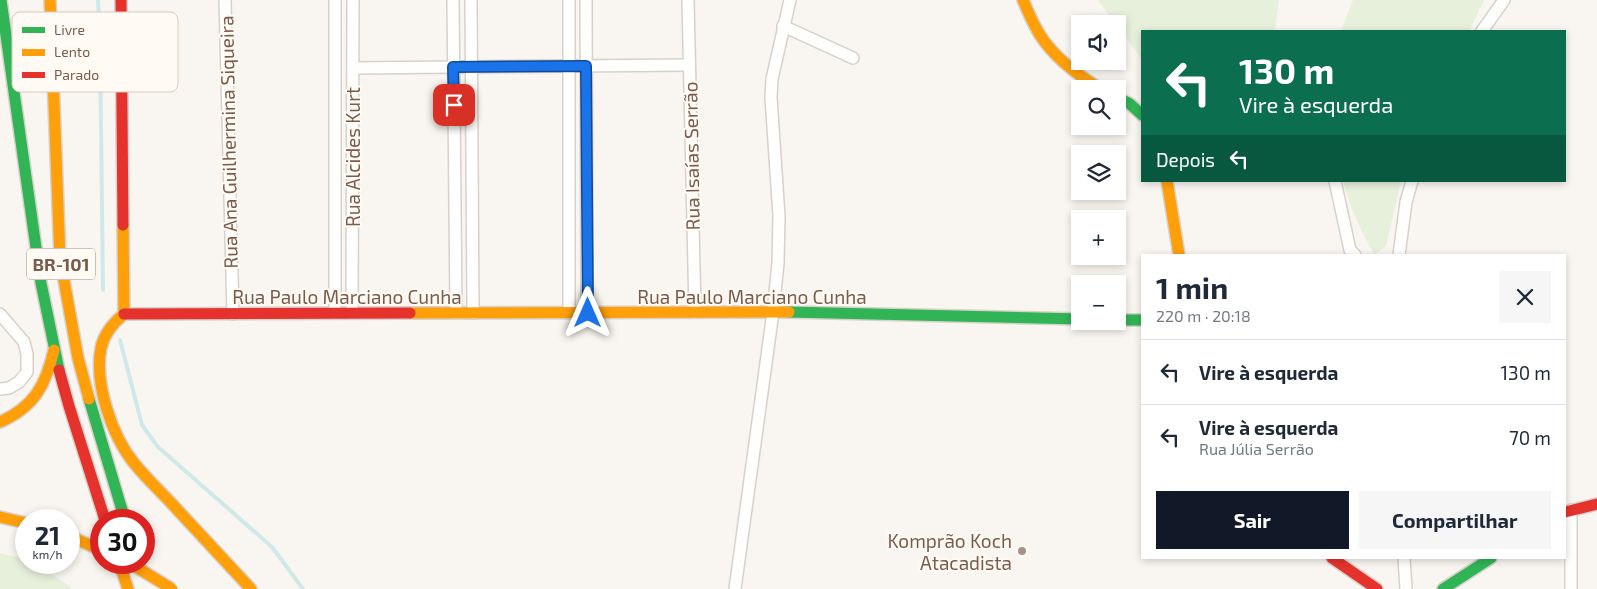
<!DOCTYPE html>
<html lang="pt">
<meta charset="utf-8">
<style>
:root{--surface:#fff;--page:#f6f6f7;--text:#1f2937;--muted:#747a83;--line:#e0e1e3;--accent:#111827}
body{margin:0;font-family:"Exo 2",sans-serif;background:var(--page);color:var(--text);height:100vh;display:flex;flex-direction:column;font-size:19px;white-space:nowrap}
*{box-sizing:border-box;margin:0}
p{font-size:16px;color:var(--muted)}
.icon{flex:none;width:28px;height:28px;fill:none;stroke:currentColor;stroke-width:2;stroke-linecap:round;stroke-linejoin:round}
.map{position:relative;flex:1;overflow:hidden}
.side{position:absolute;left:1141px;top:254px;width:425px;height:305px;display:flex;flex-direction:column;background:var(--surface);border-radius:0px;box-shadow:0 2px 8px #0003}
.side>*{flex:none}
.top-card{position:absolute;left:1141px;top:30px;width:425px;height:152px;border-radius:0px;box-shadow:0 2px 8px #0003;background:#0b6e4f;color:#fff;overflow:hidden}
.buttons{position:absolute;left:1071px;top:15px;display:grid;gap:10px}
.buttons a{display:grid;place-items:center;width:55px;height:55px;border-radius:0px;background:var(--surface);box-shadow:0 2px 8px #0003;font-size:25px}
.speed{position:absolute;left:15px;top:509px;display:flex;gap:10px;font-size:25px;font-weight:700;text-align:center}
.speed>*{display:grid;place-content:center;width:65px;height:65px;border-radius:50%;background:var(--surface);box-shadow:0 2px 8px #0003;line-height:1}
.speed small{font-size:12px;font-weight:400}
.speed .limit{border:8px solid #d22;background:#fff;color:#111}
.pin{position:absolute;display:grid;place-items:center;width:42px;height:42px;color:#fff;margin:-21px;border-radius:10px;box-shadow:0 2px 8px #0006}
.me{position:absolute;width:55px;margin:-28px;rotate:0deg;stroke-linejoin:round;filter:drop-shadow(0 0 4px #0008)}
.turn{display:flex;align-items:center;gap:18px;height:105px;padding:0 15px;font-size:22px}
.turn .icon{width:65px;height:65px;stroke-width:2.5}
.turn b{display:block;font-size:35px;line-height:42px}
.then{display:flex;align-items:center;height:48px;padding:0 15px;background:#0003;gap:10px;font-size:19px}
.round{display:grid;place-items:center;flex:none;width:52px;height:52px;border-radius:0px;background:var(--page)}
.summary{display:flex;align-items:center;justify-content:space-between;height:85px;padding:0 15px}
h1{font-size:30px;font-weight:700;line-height:38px}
.cta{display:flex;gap:10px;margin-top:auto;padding:10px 15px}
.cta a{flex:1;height:58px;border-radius:0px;background:var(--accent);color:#fff;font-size:20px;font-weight:700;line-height:58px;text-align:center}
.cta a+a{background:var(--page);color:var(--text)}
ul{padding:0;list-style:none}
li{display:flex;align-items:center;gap:15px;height:65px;padding:0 15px;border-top:1px solid var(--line)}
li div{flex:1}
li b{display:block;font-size:19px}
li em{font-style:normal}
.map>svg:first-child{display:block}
.green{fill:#e7f0db}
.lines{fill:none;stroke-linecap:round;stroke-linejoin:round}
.stream{stroke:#d0e8ea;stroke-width:4}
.street-casing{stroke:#d7d1cb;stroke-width:14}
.fast-casing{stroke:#d9d2cb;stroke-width:14}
.slow-casing{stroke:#d9d2cb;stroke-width:14}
.jam-casing{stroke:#d9d2cb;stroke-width:14}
.street{stroke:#fefefd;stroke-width:11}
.fast{stroke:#30b455;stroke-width:11}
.slow{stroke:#ff9f0a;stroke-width:11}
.jam{stroke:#e5322d;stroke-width:11}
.slow-bridge-casing{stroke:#dad1cc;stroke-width:14;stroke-linecap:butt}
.slow-bridge{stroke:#ff9f0a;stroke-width:11}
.route-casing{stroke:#114b97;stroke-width:12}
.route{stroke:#1a73e8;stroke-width:9}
.poi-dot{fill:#a69286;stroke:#fffaf3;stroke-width:2}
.labels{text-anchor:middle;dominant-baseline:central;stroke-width:4;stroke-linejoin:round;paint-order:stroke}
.shield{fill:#fffaf3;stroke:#a28b7f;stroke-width:1}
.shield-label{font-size:18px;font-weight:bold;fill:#7a5c4d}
.street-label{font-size:19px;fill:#7a5c4d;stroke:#fffaf3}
.poi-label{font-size:19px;fill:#7a5c4d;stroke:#fffaf3;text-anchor:end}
.key{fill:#fffaf3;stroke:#d7cbc1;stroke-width:1}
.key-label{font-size:14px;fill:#7a5c4d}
</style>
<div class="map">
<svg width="1597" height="589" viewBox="0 0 1597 589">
<rect width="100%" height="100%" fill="#f9f5f0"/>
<g class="green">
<path d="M 1098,0 L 1279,0 L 1275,31 L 1142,31 L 1142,60 L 1118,26 L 1118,24 L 1116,24 Z"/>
<path d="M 1353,0 L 1484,0 L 1469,31 L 1341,31 Z"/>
<path d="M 1343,181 L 1401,181 L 1386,246 L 1375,255 C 1361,232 1350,207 1343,181 Z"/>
<path d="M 0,553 L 26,559 L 26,562 L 33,563 L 70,586 L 71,589 L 0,589 Z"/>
</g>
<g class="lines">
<g class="stream">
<path d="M 98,0 L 100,43 L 103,290"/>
<path d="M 120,340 L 142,425 L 158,447 L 272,547 L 303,589"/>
</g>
<defs>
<g id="street">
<path d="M 225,0 L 233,314"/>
<path d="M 335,0 L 335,313"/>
<path d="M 453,0 L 456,313"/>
<path d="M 471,0 L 473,313"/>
<path d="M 569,0 L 569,313"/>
<path d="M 586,0 L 587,313"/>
<path d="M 688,0 L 695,312"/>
<path d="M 783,26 L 853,58"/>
<path d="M 1482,31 L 1504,0"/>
<path d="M 353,68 L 689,65"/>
<path d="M 1335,181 L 1350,250 L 1355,255"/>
<path d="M 1399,255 L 1406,202 L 1412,181"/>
<path d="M 352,313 L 353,0"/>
<path d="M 0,314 L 24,342 L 27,354 L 27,372 L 19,382 L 9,388 L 0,389"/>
<path d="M 1571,510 L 1571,589"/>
<path d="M 1404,558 L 1406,589"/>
<path d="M 735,589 L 773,312 L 778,263 L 779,216 L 771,98 L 772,79 L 790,0"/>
</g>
<g id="fast">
<path d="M 1,0 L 41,283 L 59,370"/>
<path d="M 1118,98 L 1130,104 L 1142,115"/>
<path d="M 789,312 L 1080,319"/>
<path d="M 1118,320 L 1142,320"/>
<path d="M 89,399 L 125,520"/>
<path d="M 1443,589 L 1491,558"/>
</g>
<g id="slow">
<path d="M 50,0 L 60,258 L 78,358 L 89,399"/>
<path d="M 1023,0 C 1028,12 1033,24 1040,35 C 1054,57 1079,76 1101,89"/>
<path d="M 1167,181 L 1179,255"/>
<path d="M 123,225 L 124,314"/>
<path d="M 410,313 L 789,312"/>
<path d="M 124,314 C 113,323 104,334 101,348 C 94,383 112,436 134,463 C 146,478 160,491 173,505 C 199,533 225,561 251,589"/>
<path d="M 0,422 C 34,407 46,385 54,350"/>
<path d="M 0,517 L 26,523"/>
<path d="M 69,536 L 101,550"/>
<path d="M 119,562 L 128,589"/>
</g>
<g id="jam">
<path d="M 121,0 L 123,225"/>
<path d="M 124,314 L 410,313"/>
<path d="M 59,370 L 69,406 L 105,520"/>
<path d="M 1565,512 L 1597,504"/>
<path d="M 1332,558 L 1377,589"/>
</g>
</defs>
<use href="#street" class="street-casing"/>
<use href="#fast" class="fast-casing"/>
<use href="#slow" class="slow-casing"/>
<use href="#jam" class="jam-casing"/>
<use href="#street" class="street"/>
<use href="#fast" class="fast"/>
<use href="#slow" class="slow"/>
<use href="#jam" class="jam"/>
<defs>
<path id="slow-bridge" d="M 128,562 L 172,589"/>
</defs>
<use href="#slow-bridge" class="slow-bridge-casing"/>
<use href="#slow-bridge" class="slow-bridge"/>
</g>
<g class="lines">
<defs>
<path id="route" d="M 454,105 L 453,67 L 586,66 L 588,313"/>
</defs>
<use href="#route" class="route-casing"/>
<use href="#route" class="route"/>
</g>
<circle class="poi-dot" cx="1022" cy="551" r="5"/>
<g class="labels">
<rect class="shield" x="27" y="248.5" width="68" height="31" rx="4"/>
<g class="shield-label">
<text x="61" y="264">BR-101</text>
</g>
<g class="street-label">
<text transform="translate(228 142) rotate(-91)">Rua Ana Guilhermina Siqueira</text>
<text transform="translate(691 156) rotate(-91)">Rua Isaías Serrão</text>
<text transform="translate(352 157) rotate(-90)">Rua Alcides Kurt</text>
<text x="347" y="296">Rua Paulo Marciano Cunha</text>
<text x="752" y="296">Rua Paulo Marciano Cunha</text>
</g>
<g class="poi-label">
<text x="1012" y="540">Komprão Koch<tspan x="1012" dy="22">Atacadista</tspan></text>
</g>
</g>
<rect x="12" y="12" width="166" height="80" rx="8" class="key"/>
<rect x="22" y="27" width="23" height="6" fill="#30b455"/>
<rect x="22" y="49" width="23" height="7" fill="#ff9f0a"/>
<rect x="22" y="72" width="23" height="6" fill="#e5322d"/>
<g class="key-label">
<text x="54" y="35">Livre</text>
<text x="54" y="57">Lento</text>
<text x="54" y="80">Parado</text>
</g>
</svg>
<div class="buttons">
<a><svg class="icon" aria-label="sound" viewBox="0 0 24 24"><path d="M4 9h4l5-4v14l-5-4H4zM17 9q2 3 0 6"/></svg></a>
<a><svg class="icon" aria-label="search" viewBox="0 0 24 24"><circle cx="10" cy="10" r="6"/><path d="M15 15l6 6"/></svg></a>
<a><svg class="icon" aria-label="layers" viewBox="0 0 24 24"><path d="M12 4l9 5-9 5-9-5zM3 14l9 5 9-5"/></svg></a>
<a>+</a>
<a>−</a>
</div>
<div class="speed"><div>21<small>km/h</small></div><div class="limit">30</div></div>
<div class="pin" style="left:454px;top:105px;background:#d93025"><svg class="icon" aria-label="arrive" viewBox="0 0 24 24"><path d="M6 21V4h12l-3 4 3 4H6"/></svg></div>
<svg class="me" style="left:588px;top:313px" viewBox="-20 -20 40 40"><path d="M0-17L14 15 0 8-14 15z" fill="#1a73e8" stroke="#fff" stroke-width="4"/></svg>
<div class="top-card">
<div class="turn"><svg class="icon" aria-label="left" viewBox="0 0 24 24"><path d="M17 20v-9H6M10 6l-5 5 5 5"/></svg><div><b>130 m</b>Vire à esquerda</div></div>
<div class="then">Depois<svg class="icon" aria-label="left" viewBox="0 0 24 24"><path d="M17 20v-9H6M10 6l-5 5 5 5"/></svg></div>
</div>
<section class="side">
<div class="summary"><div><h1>1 min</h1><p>220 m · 20:18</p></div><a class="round"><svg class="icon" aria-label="close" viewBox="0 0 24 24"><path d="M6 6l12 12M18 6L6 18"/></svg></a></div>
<ul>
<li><svg class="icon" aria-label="left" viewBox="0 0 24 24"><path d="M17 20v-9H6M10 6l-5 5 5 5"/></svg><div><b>Vire à esquerda</b></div><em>130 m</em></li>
<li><svg class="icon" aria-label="left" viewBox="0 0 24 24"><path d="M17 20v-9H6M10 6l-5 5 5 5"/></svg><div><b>Vire à esquerda</b><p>Rua Júlia Serrão</p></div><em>70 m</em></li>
</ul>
<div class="cta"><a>Sair</a><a>Compartilhar</a></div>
</section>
</div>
